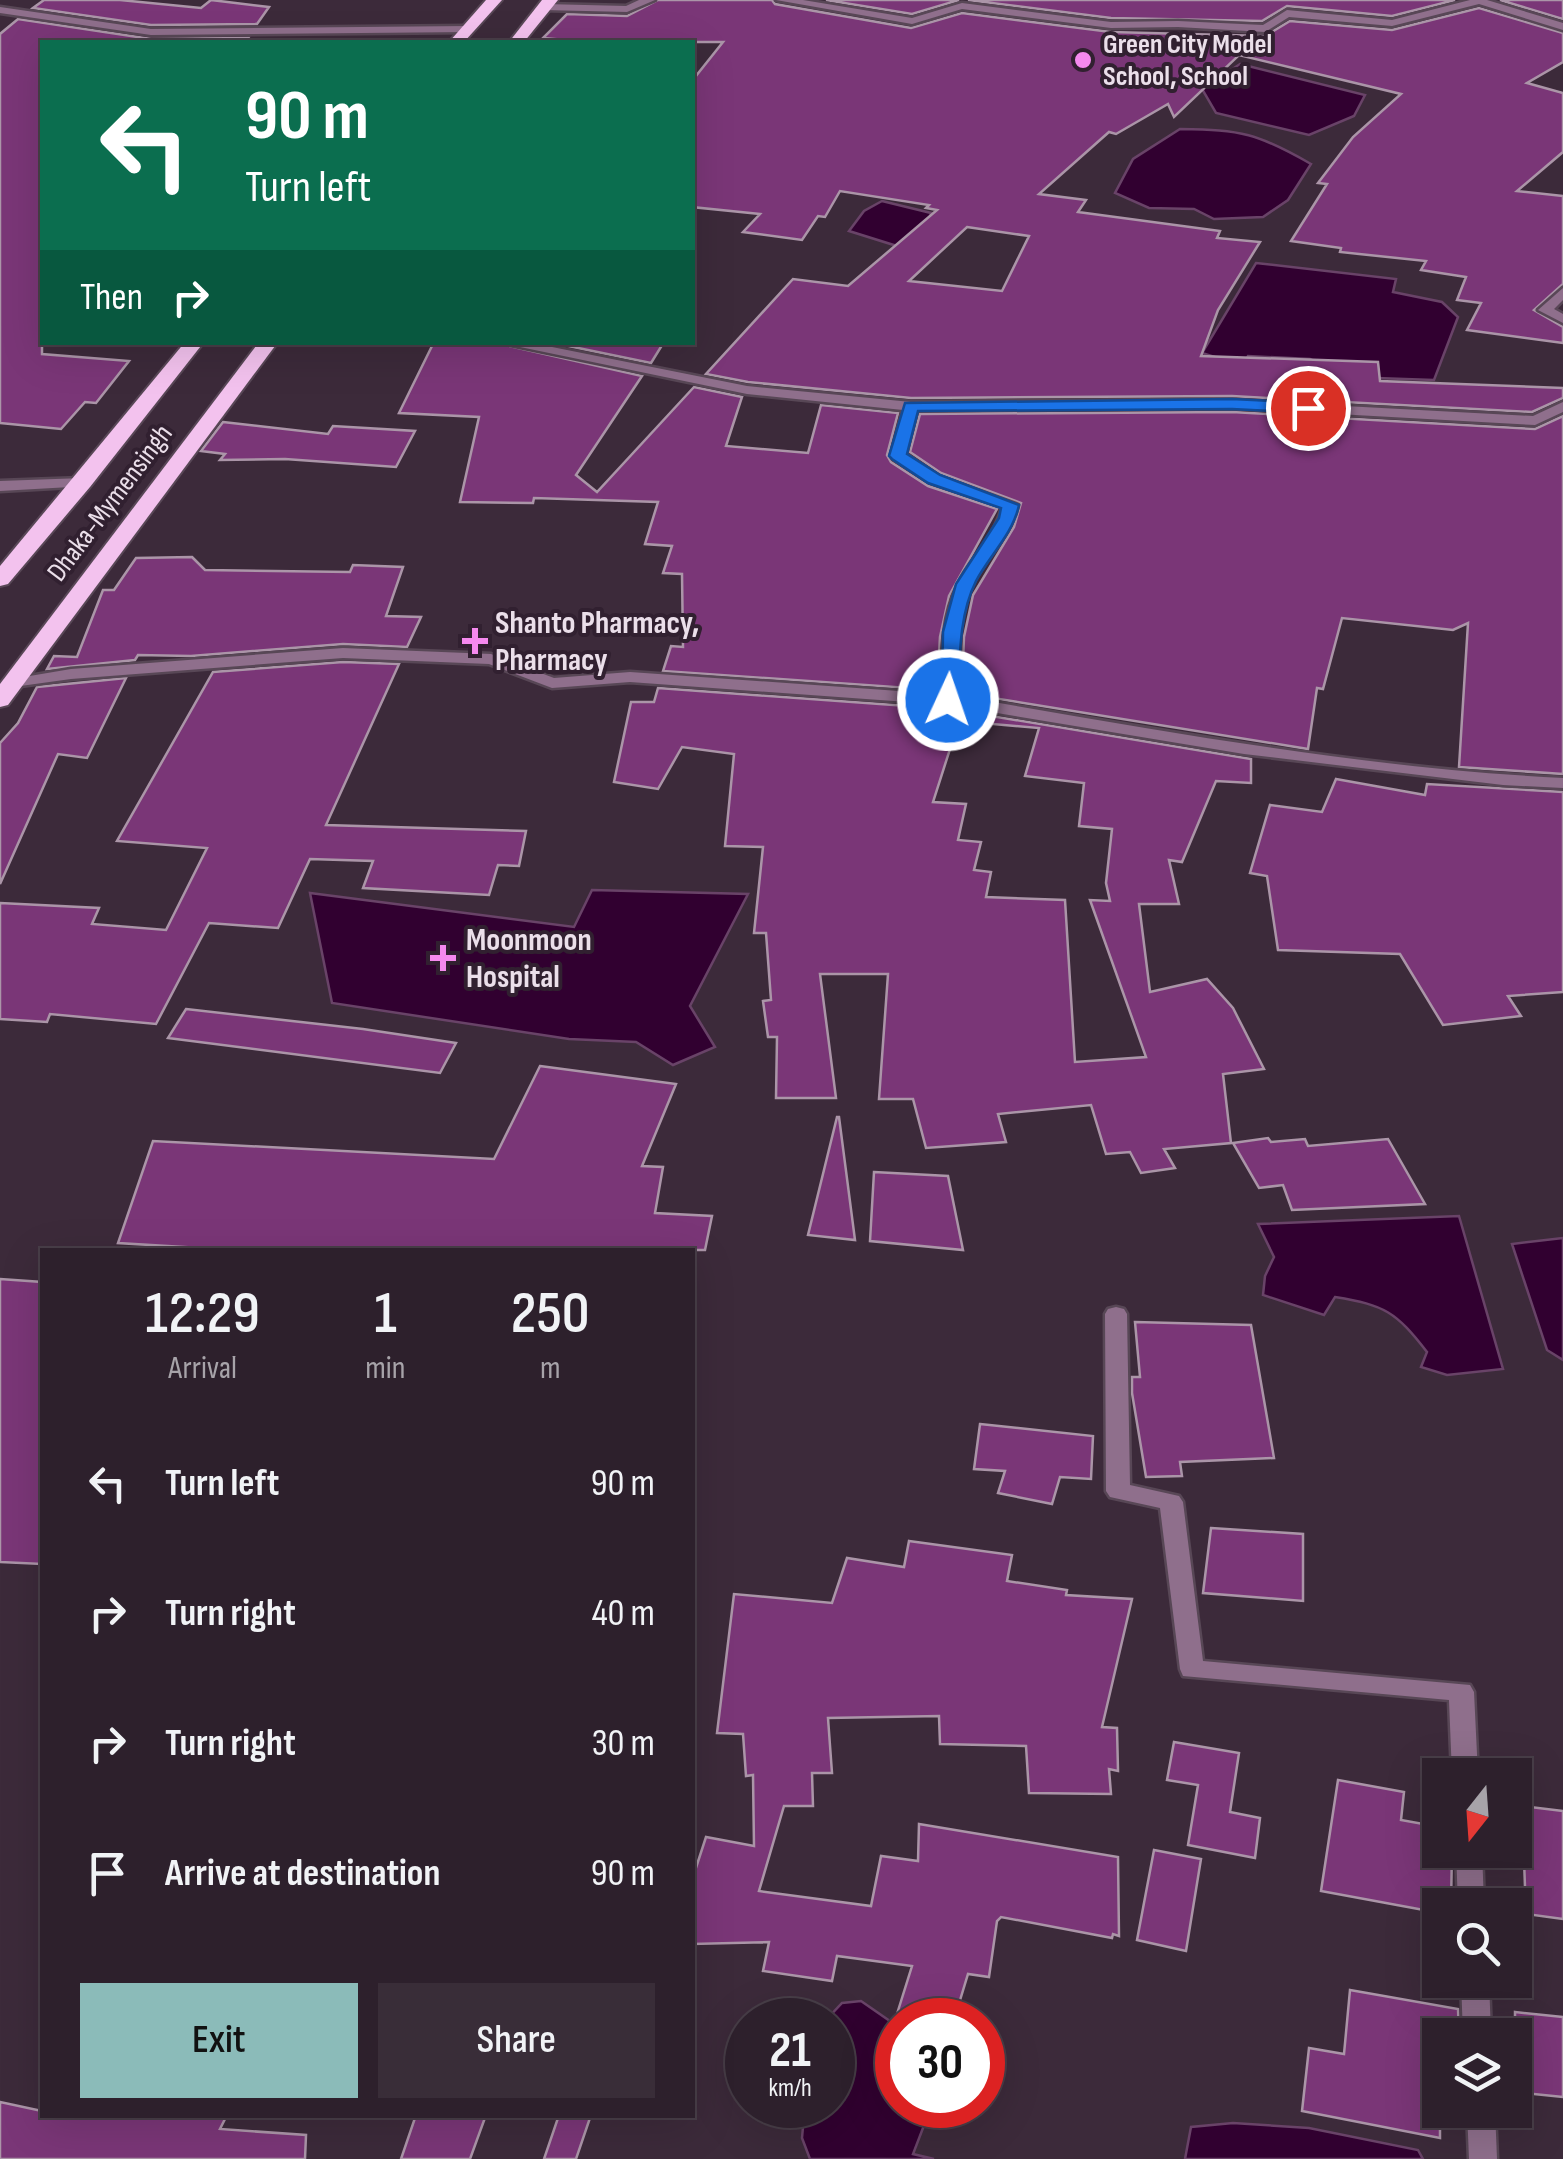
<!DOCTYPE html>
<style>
:root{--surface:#2d202c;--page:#392d38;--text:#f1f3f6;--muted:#a7a3a9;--line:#483e48;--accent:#8bbbb9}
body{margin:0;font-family:"Sofia Sans Condensed",sans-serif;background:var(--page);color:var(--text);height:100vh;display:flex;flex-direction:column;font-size:38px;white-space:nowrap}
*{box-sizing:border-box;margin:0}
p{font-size:32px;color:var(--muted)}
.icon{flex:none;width:55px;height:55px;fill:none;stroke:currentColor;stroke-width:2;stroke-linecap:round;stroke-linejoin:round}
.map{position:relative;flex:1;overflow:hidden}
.details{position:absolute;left:40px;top:1248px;width:655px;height:870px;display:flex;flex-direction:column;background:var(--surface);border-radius:0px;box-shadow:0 10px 40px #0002,0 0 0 2px var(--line)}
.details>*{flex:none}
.hud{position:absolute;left:40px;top:40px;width:655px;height:305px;border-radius:0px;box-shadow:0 10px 40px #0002,0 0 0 2px var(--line);background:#0b6e4f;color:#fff;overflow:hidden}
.needle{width:65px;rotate:197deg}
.controls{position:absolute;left:1422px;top:1758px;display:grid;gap:20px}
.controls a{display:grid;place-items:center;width:110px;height:110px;border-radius:0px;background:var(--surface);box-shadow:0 10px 40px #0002,0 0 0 2px var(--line);font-size:50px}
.speed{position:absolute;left:725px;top:1998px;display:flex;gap:20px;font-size:50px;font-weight:700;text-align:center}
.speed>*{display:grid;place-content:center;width:130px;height:130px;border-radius:50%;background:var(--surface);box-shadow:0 10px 40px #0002,0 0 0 2px var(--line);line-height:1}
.speed small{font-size:25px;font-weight:400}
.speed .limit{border:15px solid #d22;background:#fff;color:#111}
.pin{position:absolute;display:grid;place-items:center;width:85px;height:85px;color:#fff;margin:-42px;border:5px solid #fff;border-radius:50%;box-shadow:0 2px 10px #0007}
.me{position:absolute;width:110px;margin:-55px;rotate:3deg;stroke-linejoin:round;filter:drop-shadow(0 0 8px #0008)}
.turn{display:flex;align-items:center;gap:35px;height:210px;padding:0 40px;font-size:45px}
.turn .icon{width:130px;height:130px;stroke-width:2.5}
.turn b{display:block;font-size:70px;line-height:85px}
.then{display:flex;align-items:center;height:95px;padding:0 40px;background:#0003;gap:20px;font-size:38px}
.eta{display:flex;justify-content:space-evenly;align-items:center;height:170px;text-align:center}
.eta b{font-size:60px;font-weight:600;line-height:70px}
.primary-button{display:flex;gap:20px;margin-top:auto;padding:20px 40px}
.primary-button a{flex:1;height:115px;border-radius:0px;background:var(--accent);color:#111;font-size:40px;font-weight:600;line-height:115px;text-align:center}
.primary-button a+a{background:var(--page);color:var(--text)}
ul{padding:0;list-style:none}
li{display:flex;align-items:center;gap:30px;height:130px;padding:0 40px}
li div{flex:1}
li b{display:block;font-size:38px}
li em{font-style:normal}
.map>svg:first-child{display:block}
.water{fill:#310030;stroke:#694368;stroke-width:2.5}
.building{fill:#7a3677;stroke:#ab95a8;stroke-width:2.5;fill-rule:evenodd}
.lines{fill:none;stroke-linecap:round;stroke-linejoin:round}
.minor-casing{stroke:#584756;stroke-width:5}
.trunk-casing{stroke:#584756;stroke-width:4}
.minor{fill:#8f6f8c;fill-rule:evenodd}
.trunk{fill:#f3c2ee;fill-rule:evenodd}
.route{fill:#1a73e8;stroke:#114b97;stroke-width:2.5}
.poi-dot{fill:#f589ee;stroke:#312030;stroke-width:4}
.labels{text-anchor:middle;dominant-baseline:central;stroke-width:8;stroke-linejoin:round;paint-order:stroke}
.far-poi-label{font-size:28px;font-weight:bold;fill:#ebdfea;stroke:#312030;text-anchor:start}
.far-street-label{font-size:28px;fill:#ebdfea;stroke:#312030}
.poi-label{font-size:32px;font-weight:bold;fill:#ebdfea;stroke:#312030;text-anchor:start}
</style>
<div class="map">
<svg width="1563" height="2159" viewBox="0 0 1563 2159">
<rect width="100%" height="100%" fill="#3c2a3a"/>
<g class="water">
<path d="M 1240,64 L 1365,95 L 1354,116 L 1309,135 L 1216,113 L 1202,89 Z"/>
<path d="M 1180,129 C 1242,130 1257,133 1311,164 L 1288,200 L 1263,217 L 1214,219 L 1194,209 L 1149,208 L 1115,193 L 1133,159 Z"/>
<path d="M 882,201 L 931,213 L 930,217 C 917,227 910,236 897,246 L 849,231 L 864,211 Z"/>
<path d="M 1256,263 L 1396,279 L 1393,292 L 1442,302 L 1458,317 L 1434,380 L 1347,377 L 1310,359 L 1248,356 L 1243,366 L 1202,353 Z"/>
<path d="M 592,890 L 748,894 L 690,1006 L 715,1047 L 673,1065 L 636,1042 L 569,1039 L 332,1003 L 310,893 L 574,927 Z"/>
<path d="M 1459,1216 L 1503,1369 L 1447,1375 L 1421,1367 L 1427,1352 C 1396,1312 1385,1305 1335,1297 L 1324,1315 L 1263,1295 L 1265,1276 L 1274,1257 L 1258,1224 Z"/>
<path d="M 1563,1238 L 1563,1360 L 1547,1350 L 1512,1244 Z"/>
<path d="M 861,2001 L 897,2026 L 898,2105 L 970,2105 L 971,2109 L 941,2108 L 923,2128 L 913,2154 L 934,2159 L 810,2159 L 802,2138 L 805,2105 L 832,2105 L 832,2020 L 826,2020 L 842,2003 Z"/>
<path d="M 1233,2123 L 1309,2128 L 1418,2150 L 1423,2159 L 1185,2159 L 1191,2127 Z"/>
</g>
<g class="building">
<path d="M 44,0 L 120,0 L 201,8 L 211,0 L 269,7 L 257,24 L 151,25 L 33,8 Z"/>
<path d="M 658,0 L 772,0 L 775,4 L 911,28 L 962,13 L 1111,32 L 1265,36 L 1290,21 L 1392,30 L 1479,8 L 1563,33 L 1563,62 L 1527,83 L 1563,93 L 1563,152 L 1517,191 L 1563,196 L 1563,284 L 1534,310 L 1563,327 L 1563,343 L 1467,330 L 1481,303 L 1457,300 L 1466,277 L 1421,270 L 1426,261 L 1340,252 L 1341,248 L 1291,241 L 1327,184 L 1318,183 L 1353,137 L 1401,94 L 1239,55 L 1174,117 L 1168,104 L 1116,134 L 1109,132 L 1039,194 L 1086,200 L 1078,212 L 1220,231 L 1217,238 L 1260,242 L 1218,310 L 1201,356 L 1378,362 L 1380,381 L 1563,388 L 1563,398 L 1532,412 L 1232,396 L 911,398 L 748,382 L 706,374 L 793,279 L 848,286 L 937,210 L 926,208 L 929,205 L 840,191 L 825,217 L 818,216 L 802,240 L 743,232 L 760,214 L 692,207 L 692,81 L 723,42 L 588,42 L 543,38 L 567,14 L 627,16 ZM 967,227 L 1029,236 L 1002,291 L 909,281 Z"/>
<path d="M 826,0 L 959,0 L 912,14 Z"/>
<path d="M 968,0 L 1455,0 L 1392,16 L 1287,6 L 1262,21 L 1111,18 Z"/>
<path d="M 1500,0 L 1563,0 L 1563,19 Z"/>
<path d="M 18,19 L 151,39 L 248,38 L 245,42 L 42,42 L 42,354 L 129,361 L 96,403 L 85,402 L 61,429 L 0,423 L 0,34 Z"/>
<path d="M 434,342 L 492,342 L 642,376 L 576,475 L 597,492 L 694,387 L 742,397 L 726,446 L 808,453 L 821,405 L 898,413 L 887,455 L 891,462 L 928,486 L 997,509 L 949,596 L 940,637 L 937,690 L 663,671 L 671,646 L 683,647 L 682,574 L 663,573 L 672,546 L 645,544 L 658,502 L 534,498 L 533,503 L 460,502 L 479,417 L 399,413 Z"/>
<path d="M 549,342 L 664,342 L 651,363 Z"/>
<path d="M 1232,412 L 1535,429 L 1563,416 L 1563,774 L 1459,767 L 1468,623 L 1453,630 L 1342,618 L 1323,689 L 1317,688 L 1308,749 L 962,693 L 964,637 L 973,595 L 1014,527 L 1021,503 L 941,473 L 910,452 L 920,414 Z"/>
<path d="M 223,422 L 328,434 L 333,426 L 415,431 L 396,467 L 285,459 L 220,460 L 225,454 L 201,451 Z"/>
<path d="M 192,557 L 205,570 L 350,572 L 353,565 L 403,567 L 386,616 L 421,617 L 407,647 L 343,644 L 191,656 L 138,655 L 135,660 L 47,669 L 54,656 L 77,657 L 103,590 L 114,590 L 136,558 Z"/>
<path d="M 343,662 L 399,664 L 326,825 L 526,831 L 519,866 L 498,865 L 489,895 L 363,888 L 373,861 L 310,859 L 278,928 L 209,923 L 156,1024 L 50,1014 L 47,1022 L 0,1019 L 0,903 L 99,908 L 92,924 L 166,930 L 207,848 L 117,841 L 213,672 Z"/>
<path d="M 126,678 L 87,758 L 58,754 L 0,884 L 0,743 L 18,723 L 37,687 Z"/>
<path d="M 658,688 L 949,709 L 1251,759 L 1251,783 L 1216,781 L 1182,862 L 1169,860 L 1179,904 L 1139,904 L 1150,992 L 1207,979 L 1233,1008 L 1264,1069 L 1223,1074 L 1231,1143 L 1164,1149 L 1175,1168 L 1141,1173 L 1130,1152 L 1106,1154 L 1091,1105 L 998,1114 L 1006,1142 L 926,1148 L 913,1099 L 879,1099 L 888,974 L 820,974 L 836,1098 L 776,1098 L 777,1037 L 768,1037 L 763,1001 L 771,1000 L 766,933 L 754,933 L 763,847 L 725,846 L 734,754 L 682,747 L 658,789 L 614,782 L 631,702 L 654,702 ZM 959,721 L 1039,728 L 1025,776 L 1084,783 L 1079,826 L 1112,829 L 1106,883 L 1110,901 L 1090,900 L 1146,1057 L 1075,1062 L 1065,900 L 986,897 L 991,872 L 974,870 L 981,842 L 958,840 L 966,804 L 933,802 Z"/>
<path d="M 1336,779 L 1425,795 L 1427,784 L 1563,792 L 1563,992 L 1508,996 L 1521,1016 L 1443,1025 L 1400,954 L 1278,950 L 1267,876 L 1250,873 L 1270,805 L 1322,812 Z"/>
<path d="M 186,1009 L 363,1029 L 456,1043 L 440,1073 L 168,1038 Z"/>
<path d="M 540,1066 L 676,1084 L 642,1166 L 663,1167 L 655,1213 L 712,1216 L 705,1250 L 234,1250 L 118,1243 L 153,1141 L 494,1159 Z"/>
<path d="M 837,1117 L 839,1117 L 855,1240 L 808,1235 Z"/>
<path d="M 1268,1138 L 1271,1142 L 1305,1139 L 1308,1146 L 1388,1139 L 1425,1204 L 1292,1210 L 1283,1185 L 1259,1188 L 1233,1143 Z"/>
<path d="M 874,1172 L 948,1176 L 963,1250 L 870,1241 Z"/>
<path d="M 0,1279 L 42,1282 L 42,1564 L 0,1562 Z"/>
<path d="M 1135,1322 L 1251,1325 L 1274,1458 L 1180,1462 L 1182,1476 L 1146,1477 L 1132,1393 L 1132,1377 L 1140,1377 Z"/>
<path d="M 980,1424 L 1093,1436 L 1091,1479 L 1060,1477 L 1052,1504 L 998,1493 L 1005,1471 L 974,1469 Z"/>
<path d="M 1211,1528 L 1303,1534 L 1303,1601 L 1203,1593 Z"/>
<path d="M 909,1541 L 1012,1555 L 1007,1581 L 1067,1590 L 1066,1595 L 1132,1599 L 1102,1727 L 1117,1728 L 1118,1771 L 1109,1769 L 1111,1794 L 1029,1793 L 1026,1746 L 940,1744 L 939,1716 L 828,1718 L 832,1773 L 812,1773 L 813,1806 L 784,1806 L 759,1891 L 871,1906 L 881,1856 L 918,1861 L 919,1824 L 1118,1857 L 1119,1936 L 1113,1934 L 1112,1938 L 1001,1917 L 997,1921 L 989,1977 L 968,1974 L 954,2020 L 924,2020 L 897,2014 L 912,1966 L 837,1956 L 832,1981 L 763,1971 L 769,1942 L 692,1944 L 692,1880 L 706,1837 L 754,1846 L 753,1775 L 746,1776 L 743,1734 L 717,1733 L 734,1594 L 832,1603 L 847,1558 L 904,1567 Z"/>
<path d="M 1174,1742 L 1239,1753 L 1230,1812 L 1260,1818 L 1255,1858 L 1188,1845 L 1198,1785 L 1167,1780 Z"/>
<path d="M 1338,1780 L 1404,1792 L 1401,1820 L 1440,1827 L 1440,1850 L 1452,1850 L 1451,1905 L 1440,1905 L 1440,1913 L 1321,1891 Z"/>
<path d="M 1522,1806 L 1563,1811 L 1563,1919 L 1526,1914 Z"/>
<path d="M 1154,1850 L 1201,1859 L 1186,1951 L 1137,1940 Z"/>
<path d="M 1350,1990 L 1458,2009 L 1459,2035 L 1440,2035 L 1440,2138 L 1302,2111 L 1309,2048 L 1344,2054 Z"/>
<path d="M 1515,2012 L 1563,2017 L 1563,2097 L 1515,2092 Z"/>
<path d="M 0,2102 L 42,2111 L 42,2115 L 227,2115 L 220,2129 L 306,2135 L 305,2159 L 0,2159 Z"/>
<path d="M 416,2115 L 486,2115 L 470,2159 L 401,2159 Z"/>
<path d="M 559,2115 L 591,2115 L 576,2159 L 544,2159 Z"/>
</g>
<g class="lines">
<defs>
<g id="minor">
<path d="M 639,0 L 655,0 L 627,12 L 544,10 L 538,7 L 544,4 L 626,6 Z"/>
<path d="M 776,0 L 803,0 L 912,18 L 962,3 L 1111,22 L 1178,21 L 1263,25 L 1287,10 L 1392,20 L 1470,0 L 1487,0 L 1563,23 L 1563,30 L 1479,4 L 1392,26 L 1289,17 L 1265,32 L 1178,27 L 1111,28 L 962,9 L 912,24 Z"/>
<path d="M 0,7 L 151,29 L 469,26 L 475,29 L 469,32 L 151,35 L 0,13 Z"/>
<path d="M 1563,288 L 1563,300 L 1554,309 L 1563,314 L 1563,323 L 1538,310 Z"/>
<path d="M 496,342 L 527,342 L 747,386 L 911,402 L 1232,400 L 1533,416 L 1563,402 L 1563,412 L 1535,425 L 1232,408 L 917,410 L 906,454 L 939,476 L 1018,505 C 1011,535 989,554 975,580 C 957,615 959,658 958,696 C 1158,730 1360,768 1563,778 L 1563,788 L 1503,785 L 1244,754 L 949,705 L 630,682 L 552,688 L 489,664 L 343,658 L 71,679 L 6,688 L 6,680 L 71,669 L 343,648 L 491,654 L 554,678 L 630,672 L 941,694 C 942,657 941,618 958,584 C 971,557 995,537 1002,507 L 929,482 L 893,459 L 891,456 L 903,410 L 747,394 Z"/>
<path d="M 83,478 L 88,480 L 88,486 L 0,491 L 0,481 Z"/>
<path d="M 1116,1307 L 1124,1309 L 1127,1314 L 1130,1485 L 1179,1496 L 1183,1502 L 1203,1661 L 1470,1685 L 1474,1692 L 1478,1775 L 1452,1775 L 1449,1700 L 1183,1676 L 1180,1669 L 1160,1508 L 1110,1497 L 1106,1491 L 1105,1314 L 1108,1309 Z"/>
<path d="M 1456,1850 L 1482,1850 L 1484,1905 L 1458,1905 Z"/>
<path d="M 1461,1980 L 1489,1980 L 1491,2035 L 1463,2035 Z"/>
<path d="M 1467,2110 L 1495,2110 L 1497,2159 L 1469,2159 Z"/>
</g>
<g id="trunk">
<path d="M 486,0 L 502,0 L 464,42 L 449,42 Z"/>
<path d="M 542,0 L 558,0 L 524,42 L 509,42 Z"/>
<path d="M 185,342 L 204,342 L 90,487 L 8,584 L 0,586 L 0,566 Z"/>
<path d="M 259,342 L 278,342 L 8,705 L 0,707 L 0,684 Z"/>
</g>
</defs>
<use href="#minor" class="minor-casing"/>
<use href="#trunk" class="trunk-casing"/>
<use href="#minor" class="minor"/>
<use href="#trunk" class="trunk"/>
</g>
<path class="route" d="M 1232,399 L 1308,403 L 1316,408 L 1308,413 L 1232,409 L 918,411 L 907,454 L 940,475 L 1019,505 C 1013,534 989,556 976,581 C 958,617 960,661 958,700 L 948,706 L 942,704 L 943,632 L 956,584 L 999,518 L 1001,508 L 928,483 L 892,459 L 889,456 L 905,403 Z"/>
<g class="poi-dot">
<circle cx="1083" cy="60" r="10"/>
<path d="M470 626h10v10h10v10h-10v10h-10v-10h-10v-10h10z"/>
<path d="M438 943h10v10h10v10h-10v10h-10v-10h-10v-10h10z"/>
</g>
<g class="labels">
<g class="far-poi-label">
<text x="1103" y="44">Green City Model<tspan x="1103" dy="32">School, School</tspan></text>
</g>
<g class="far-street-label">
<text transform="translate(110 503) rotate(-53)">Dhaka-Mymensingh</text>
</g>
<g class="poi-label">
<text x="495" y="623">Shanto Pharmacy,<tspan x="495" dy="37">Pharmacy</tspan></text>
<text x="466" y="940">Moonmoon<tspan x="466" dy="37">Hospital</tspan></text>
</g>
</g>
</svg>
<div class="controls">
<a><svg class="needle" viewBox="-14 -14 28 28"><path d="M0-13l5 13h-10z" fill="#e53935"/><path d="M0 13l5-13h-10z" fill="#a7a3a9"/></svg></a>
<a><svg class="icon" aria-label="search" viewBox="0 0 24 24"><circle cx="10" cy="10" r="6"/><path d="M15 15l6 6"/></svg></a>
<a><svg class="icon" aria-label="layers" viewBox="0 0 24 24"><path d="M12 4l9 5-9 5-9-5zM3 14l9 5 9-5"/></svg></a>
</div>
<div class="speed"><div>21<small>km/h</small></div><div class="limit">30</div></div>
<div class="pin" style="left:1308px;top:408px;background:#d93025"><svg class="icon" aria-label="arrive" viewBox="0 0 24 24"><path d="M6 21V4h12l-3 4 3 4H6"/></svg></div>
<svg class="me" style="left:948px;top:700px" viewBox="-20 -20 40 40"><circle r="17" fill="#1a73e8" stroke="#fff" stroke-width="3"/><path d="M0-11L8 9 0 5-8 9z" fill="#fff"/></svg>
<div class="hud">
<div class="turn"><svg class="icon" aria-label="left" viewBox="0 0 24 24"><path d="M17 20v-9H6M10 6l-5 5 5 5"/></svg><div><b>90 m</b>Turn left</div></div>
<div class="then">Then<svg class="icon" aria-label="right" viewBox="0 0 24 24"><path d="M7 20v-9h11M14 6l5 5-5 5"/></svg></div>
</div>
<section class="details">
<div class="eta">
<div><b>12:29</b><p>Arrival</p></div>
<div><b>1</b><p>min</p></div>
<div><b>250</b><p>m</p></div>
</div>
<ul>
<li><svg class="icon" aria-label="left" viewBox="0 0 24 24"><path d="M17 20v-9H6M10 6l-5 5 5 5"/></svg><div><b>Turn left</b></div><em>90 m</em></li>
<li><svg class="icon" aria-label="right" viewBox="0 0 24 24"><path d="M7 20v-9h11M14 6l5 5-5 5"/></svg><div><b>Turn right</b></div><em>40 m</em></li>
<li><svg class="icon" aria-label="right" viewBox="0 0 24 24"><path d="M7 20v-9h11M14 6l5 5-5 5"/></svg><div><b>Turn right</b></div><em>30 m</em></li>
<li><svg class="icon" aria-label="arrive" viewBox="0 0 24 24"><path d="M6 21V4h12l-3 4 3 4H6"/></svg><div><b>Arrive at destination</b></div><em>90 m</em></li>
</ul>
<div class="primary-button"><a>Exit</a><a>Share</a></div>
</section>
</div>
